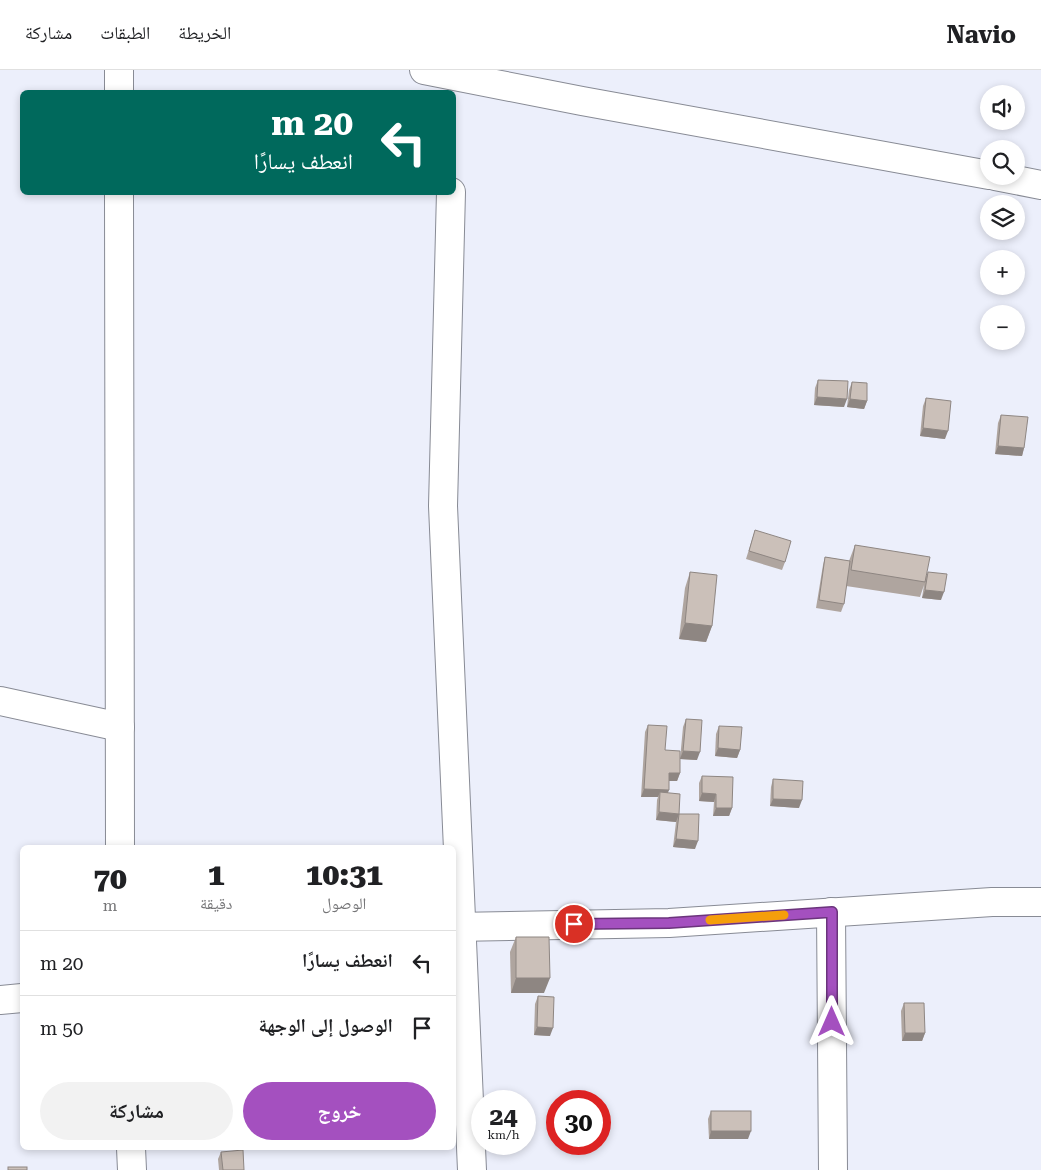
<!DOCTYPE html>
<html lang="ar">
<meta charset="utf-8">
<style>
:root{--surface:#fff;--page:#f2f2f2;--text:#202124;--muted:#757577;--line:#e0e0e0;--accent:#a450bf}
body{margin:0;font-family:"Roboto Serif","Noto Naskh Arabic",serif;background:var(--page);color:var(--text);direction:rtl;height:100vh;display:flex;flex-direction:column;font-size:19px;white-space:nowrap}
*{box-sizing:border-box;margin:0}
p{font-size:16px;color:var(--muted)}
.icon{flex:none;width:28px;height:28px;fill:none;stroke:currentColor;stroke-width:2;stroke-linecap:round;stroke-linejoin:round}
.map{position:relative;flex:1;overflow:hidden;direction:ltr}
.panel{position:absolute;left:20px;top:775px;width:436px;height:305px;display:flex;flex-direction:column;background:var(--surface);border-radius:8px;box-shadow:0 2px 8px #0003;direction:rtl}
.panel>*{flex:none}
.top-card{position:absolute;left:20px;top:20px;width:436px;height:105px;border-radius:8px;box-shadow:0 2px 8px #0003;direction:rtl;background:#00695c;color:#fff;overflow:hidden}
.controls{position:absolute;left:980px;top:15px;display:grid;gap:10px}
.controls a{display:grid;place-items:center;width:45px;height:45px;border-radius:50%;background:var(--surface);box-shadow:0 2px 8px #0003;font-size:25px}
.speed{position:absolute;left:471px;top:1020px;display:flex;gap:10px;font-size:25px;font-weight:700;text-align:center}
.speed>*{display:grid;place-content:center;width:65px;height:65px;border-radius:50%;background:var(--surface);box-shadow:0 2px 8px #0003;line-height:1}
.speed small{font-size:12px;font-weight:400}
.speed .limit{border:8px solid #d22;background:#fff;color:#111}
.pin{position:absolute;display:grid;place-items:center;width:42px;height:42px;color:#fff;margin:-21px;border:2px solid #fff;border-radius:50%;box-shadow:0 1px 5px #0007}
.me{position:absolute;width:55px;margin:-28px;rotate:0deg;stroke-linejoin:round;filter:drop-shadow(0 0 4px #0008)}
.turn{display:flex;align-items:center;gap:18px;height:105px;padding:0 20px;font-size:22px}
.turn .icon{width:65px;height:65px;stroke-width:2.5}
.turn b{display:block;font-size:35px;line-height:42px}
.eta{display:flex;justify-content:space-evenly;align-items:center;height:85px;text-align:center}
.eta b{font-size:30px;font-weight:800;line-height:35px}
.cta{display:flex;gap:10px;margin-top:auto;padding:10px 20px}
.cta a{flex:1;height:58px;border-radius:30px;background:var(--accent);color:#fff;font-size:20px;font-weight:800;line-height:58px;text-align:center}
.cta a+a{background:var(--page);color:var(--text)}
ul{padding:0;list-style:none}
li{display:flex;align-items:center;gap:15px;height:65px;padding:0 20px;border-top:1px solid var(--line)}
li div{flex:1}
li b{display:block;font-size:19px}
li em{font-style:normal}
header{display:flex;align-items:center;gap:30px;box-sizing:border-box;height:70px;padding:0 25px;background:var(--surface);border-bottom:1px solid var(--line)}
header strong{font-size:24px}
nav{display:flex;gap:28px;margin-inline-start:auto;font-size:18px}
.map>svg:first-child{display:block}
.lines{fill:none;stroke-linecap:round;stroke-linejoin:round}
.street-casing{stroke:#888b95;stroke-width:30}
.street{stroke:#fff;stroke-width:28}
.wall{fill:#afa59f}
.shaded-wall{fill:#8e8682}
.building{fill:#cbc0b9;stroke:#8e8682}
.route-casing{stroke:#6b347c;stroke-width:12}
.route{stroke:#a450bf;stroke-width:9}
.slow{stroke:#f59e0b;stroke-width:9}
</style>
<header>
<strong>Navio</strong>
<nav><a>الخريطة</a><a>الطبقات</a><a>مشاركة</a></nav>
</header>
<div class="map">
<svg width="1041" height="1100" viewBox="0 0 1041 1100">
<rect width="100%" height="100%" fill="#eceffb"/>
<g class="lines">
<defs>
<g id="street">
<path d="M 119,0 L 119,22"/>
<path d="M 424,0 L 582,31 L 989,105"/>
<path d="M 995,106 L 1041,115"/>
<path d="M 119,122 L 120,778"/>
<path d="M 451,122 L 443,436 L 472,1100"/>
<path d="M 0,631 L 120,657"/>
<path d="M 831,842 L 833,1100"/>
<path d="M 454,857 L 669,853 L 992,832 L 1041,832"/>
<path d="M 0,930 L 22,928"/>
<path d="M 131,1078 L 132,1100"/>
</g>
</defs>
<use href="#street" class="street-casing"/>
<use href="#street" class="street"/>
</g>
<g class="wall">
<path d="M 818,310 L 844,337 L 814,335 L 815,318 Z"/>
<path d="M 852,312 L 867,331 L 864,339 L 847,337 L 849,320 Z"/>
<path d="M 926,328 L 945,369 L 920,366 L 923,336 Z"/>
<path d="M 1001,345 L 1024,378 L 1022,386 L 995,384 L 998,353 Z"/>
<path d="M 755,460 L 785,492 L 782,500 L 746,489 Z"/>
<path d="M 855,475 L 927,506 L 928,502 L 941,530 L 922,528 L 924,515 L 920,527 L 846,516 L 844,534 L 841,542 L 816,538 L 823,495 L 825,487 L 849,491 Z"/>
<path d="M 690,502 L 712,556 L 706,572 L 679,569 L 685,518 Z"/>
<path d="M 686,649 L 697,690 L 680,689 L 683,657 Z"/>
<path d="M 648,655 L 680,703 L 677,711 L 669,711 L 668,723 L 679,744 L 695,779 L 673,777 L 676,752 L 656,750 L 657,730 L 658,727 L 641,727 L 645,662 Z"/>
<path d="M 719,656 L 740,680 L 737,688 L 715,686 L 716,664 Z"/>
<path d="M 702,706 L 732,738 L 729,746 L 713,746 L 714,732 L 699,731 L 699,713 Z"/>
<path d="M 773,709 L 799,738 L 770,736 L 771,717 Z"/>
<path d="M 516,867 L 544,923 L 511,923 L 510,882 Z"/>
<path d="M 538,926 L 550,966 L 534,965 L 535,934 Z"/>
<path d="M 904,933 L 925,963 L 922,971 L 902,971 L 901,941 Z"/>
<path d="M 711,1041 L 748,1069 L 709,1069 L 708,1049 Z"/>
<path d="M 221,1082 L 244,1100 L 219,1100 L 218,1089 Z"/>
</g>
<g class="shaded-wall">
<path d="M 817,327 L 847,329 L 844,337 L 814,335 Z"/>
<path d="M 850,329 L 867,331 L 864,339 L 847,337 Z"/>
<path d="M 923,358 L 948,361 L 945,369 L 920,366 Z"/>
<path d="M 998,376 L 1024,378 L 1022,386 L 995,384 Z"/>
<path d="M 925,520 L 944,522 L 941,530 L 922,528 Z"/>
<path d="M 685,553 L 712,556 L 706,572 L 679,569 Z"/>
<path d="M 718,678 L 740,680 L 737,688 L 715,686 Z"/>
<path d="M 683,681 L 700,682 L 697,690 L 680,689 Z"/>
<path d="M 669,703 L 680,703 L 677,711 L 666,711 Z"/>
<path d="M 644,719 L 669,720 L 666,727 L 660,722 L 658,727 L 641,727 Z"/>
<path d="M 702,723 L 716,724 L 714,732 L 699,731 Z"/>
<path d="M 773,729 L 802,730 L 799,738 L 770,736 Z"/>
<path d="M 716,738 L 732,738 L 729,746 L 713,746 Z"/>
<path d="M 659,742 L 679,744 L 676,752 L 656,750 Z"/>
<path d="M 676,769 L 698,771 L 695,779 L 673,777 Z"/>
<path d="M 516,908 L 550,908 L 544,923 L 511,923 Z"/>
<path d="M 537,957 L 553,958 L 550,966 L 534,965 Z"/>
<path d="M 905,963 L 925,963 L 922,971 L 902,971 Z"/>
<path d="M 711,1061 L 751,1061 L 748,1069 L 709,1069 Z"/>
</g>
<g class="building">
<path d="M 818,310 L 848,311 L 847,329 L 817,327 Z"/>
<path d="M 852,312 L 867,313 L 867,331 L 850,329 Z"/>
<path d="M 926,328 L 951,331 L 948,361 L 923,358 Z"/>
<path d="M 1001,345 L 1028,347 L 1024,378 L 998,376 Z"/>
<path d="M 755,460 L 791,471 L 785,492 L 749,481 Z"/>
<path d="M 855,475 L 930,487 L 925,512 L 851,500 Z"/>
<path d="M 825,487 L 850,491 L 844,534 L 819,530 Z"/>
<path d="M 690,502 L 717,505 L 712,556 L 685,553 Z"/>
<path d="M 928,502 L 947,504 L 944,522 L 925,520 Z"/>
<path d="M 686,649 L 702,650 L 700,682 L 683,681 Z"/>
<path d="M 648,655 L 667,656 L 665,680 L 680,681 L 680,703 L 669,703 L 669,720 L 644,719 Z"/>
<path d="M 719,656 L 742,657 L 740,680 L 718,678 Z"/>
<path d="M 702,706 L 733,707 L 732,738 L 716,738 L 716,724 L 702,723 Z"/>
<path d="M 773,709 L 803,711 L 802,730 L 773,729 Z"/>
<path d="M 660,722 L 680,724 L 679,744 L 699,744 L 698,771 L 676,769 L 679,744 L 659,742 Z"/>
<path d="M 516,867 L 549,867 L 550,908 L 516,908 Z"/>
<path d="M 538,926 L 554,927 L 553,958 L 537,957 Z"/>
<path d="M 904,933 L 924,933 L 925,963 L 905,963 Z"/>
<rect x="711" y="1041" width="40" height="20"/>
<path d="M 243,1080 L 244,1100 L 223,1100 L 221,1082 Z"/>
<rect x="8" y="1097" width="19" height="3"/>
</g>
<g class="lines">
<defs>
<path id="route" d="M 574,854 L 669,853 L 832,842 L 832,952"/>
</defs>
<use href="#route" class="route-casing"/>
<use href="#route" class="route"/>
<path class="slow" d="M 710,850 L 784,845"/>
</g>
</svg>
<div class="controls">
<a><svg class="icon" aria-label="sound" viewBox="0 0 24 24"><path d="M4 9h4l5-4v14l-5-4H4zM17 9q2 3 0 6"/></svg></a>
<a><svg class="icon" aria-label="search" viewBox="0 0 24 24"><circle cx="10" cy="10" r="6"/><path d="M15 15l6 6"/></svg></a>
<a><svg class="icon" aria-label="layers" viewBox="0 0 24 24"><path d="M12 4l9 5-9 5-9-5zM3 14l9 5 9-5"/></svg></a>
<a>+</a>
<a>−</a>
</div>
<div class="speed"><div>24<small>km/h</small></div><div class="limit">30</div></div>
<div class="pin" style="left:574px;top:854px;background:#d93025"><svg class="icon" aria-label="arrive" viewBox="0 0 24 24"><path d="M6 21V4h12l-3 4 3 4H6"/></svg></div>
<svg class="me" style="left:832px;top:952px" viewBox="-20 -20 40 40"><path d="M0-17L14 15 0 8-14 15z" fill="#a450bf" stroke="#fff" stroke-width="4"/></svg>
<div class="top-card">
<div class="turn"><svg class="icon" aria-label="left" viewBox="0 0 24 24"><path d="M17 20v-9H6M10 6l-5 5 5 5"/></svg><div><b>20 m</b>انعطف يسارًا</div></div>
</div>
<section class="panel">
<div class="eta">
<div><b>10:31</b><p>الوصول</p></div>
<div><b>1</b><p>دقيقة</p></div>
<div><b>70</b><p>m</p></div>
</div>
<ul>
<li><svg class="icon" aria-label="left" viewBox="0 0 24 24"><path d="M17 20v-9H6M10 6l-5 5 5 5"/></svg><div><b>انعطف يسارًا</b></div><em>20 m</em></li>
<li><svg class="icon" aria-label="arrive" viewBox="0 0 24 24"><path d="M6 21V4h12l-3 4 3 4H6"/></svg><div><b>الوصول إلى الوجهة</b></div><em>50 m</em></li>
</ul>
<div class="cta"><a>خروج</a><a>مشاركة</a></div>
</section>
</div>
